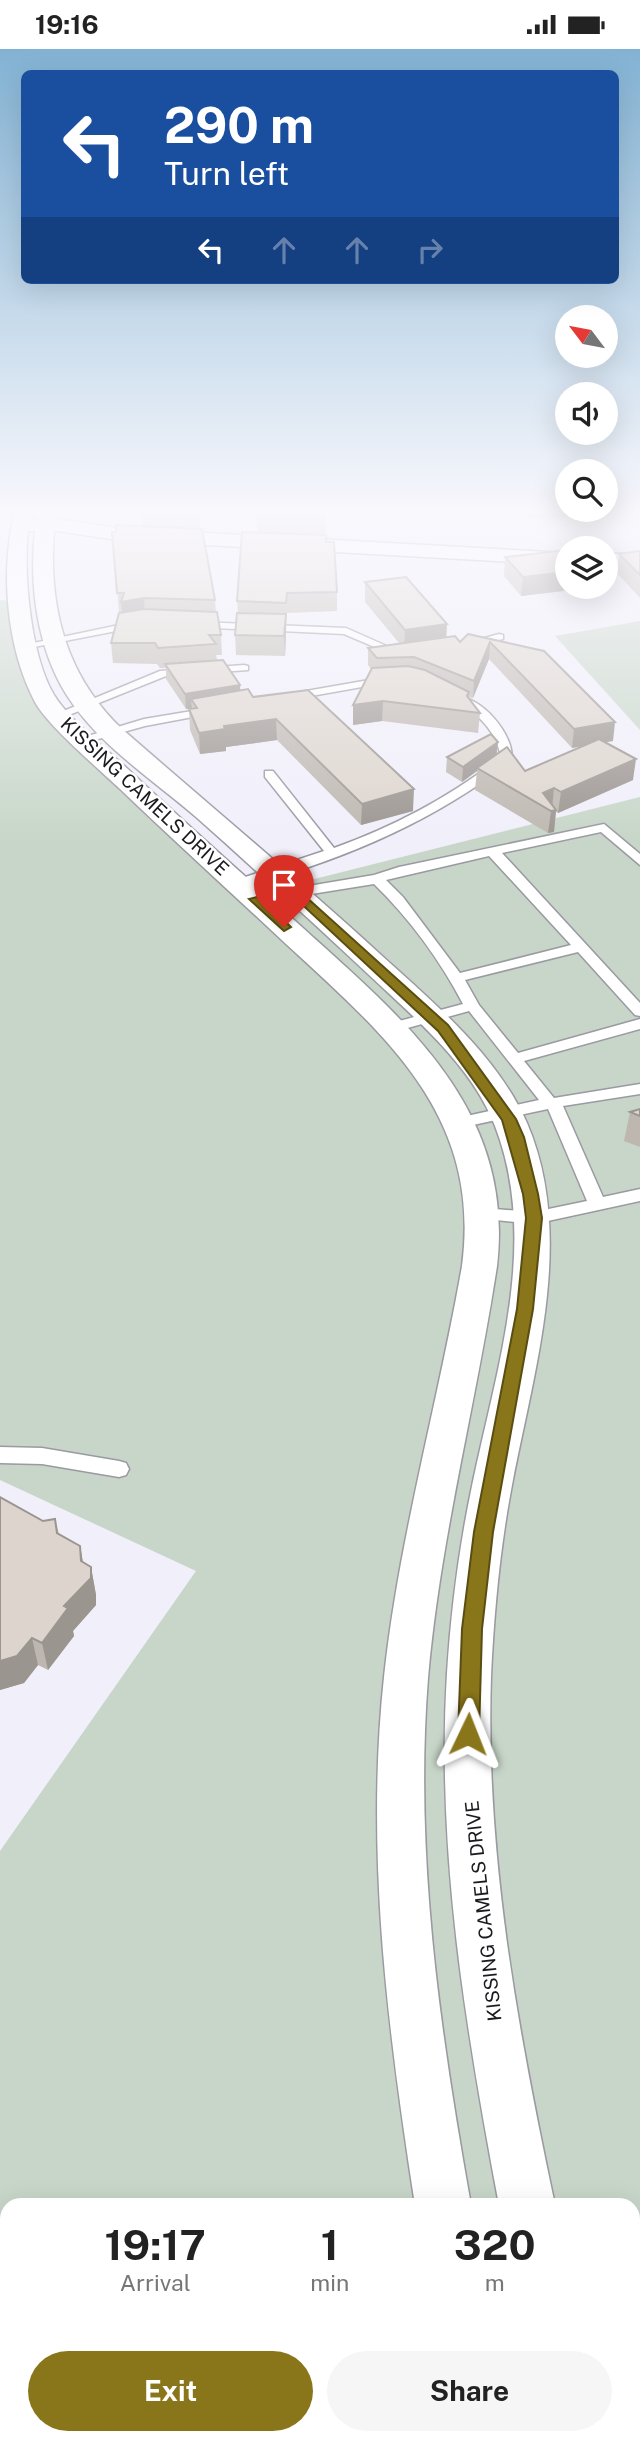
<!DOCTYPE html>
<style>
:root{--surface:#fff;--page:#f6f6f6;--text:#222;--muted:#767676;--accent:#8a761a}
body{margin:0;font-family:"Public Sans",sans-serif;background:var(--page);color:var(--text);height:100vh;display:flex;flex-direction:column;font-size:26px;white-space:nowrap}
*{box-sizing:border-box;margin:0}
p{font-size:23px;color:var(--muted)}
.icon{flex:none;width:38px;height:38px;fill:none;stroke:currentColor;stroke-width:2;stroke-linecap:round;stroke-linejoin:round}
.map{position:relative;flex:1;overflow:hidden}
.drawer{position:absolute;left:0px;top:2149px;width:640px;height:247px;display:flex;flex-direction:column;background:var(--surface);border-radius:21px 21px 0 0;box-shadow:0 7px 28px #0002}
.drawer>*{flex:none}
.guide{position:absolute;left:21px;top:21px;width:598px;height:214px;border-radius:10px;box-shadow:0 7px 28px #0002;background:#1a4fa0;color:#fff;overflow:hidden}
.needle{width:46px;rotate:302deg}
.tools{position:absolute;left:555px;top:256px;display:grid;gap:14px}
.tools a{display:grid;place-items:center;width:63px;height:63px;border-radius:50%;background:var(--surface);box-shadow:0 7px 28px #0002;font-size:35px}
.pin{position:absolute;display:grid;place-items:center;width:60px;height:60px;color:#fff;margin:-72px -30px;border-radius:50% 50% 50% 0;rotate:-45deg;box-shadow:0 0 7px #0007}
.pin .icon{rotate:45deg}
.me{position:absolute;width:77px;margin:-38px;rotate:2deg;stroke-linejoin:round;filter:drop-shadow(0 0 5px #0008)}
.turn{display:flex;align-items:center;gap:24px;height:147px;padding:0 28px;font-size:32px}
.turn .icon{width:91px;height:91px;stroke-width:2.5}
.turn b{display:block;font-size:49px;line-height:60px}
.lanes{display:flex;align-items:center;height:66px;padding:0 28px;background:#0003;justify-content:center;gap:35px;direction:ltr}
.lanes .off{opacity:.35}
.eta{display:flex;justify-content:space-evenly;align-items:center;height:119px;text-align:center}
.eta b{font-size:42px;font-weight:700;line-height:49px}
.cta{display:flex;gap:14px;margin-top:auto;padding:14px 28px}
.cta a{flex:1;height:80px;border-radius:42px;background:var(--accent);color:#fff;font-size:28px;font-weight:700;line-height:80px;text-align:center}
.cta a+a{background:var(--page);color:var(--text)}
.status{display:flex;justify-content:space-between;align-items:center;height:49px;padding:0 35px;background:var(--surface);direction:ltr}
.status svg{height:19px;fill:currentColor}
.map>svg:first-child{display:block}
.green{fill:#c7d6c8;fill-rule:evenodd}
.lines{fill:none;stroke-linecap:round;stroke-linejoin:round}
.service-casing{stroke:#9b99a2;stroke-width:3}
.minor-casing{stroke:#9b99a2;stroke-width:3}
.service{fill:#fff;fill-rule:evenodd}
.minor{fill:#fff;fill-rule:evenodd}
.wall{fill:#beb7b0}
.shaded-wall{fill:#9b9590}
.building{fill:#ddd5cd;stroke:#9b9590;stroke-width:2}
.route{fill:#8a761a;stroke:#5a4d11;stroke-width:2}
.labels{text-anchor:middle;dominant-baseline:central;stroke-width:5;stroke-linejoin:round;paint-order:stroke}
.street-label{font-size:19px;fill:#1b1a1e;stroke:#fff}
</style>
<div class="status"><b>19:16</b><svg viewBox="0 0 49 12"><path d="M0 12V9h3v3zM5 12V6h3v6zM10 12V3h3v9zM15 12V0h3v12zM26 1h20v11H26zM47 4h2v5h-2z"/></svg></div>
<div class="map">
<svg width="640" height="2395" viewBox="0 0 640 2395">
<rect width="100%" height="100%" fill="#f1effa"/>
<g class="green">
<path d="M 0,551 L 12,552 L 36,649 L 243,848 L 640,748 L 640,2395 L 0,2395 L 0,1802 L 196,1522 L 0,1431 ZM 7,2156 L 634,2156 L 634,2389 L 7,2389 Z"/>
<path d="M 640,572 L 640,681 L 555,587 Z"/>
</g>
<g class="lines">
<defs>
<g id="service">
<path d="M 138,572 L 143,575 L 142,577 L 29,599 L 24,596 Z"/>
<path d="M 198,573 L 346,579 L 407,606 L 398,608 L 344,585 L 194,578 L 193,576 Z"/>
<path d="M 499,585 L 503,586 L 503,590 L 468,598 L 463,595 Z"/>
<path d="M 244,616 L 248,617 L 248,621 L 166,627 L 64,668 L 54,666 L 160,622 Z"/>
<path d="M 386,628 L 390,629 L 390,633 L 289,651 L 283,648 L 289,645 Z"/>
<path d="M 455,648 C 480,645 517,688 511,712 C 432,774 336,814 238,839 L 233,838 L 233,832 L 324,802 L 265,728 L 265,722 L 273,722 L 334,799 C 395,777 450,748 501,708 C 496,682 478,664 455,652 Z"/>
<path d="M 210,659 L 214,660 L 214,664 L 145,677 L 84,694 L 78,690 L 144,670 Z"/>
<path d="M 604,775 L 640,805 L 640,816 L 601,783 L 502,804 L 640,954 L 640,967 L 635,966 L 578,903 L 465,931 L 479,956 L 518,1004 L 640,970 L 640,980 L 524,1012 L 554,1049 L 640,1035 L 640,1045 L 563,1057 L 603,1148 L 640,1140 L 640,1152 L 534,1175 L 476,1169 L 473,1165 L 482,1159 L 534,1163 L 587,1152 L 548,1060 L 459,1079 L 453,1078 L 451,1074 L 453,1070 L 539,1051 L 469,962 L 393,983 L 388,981 L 385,978 L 388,975 L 463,955 C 440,911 409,869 374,835 L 255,854 L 248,850 L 255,846 L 374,826 L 399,818 ZM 489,807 L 571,896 L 460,924 L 403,848 L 386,831 Z"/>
<path d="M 0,1398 L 42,1399 L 119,1412 L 126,1414 L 129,1420 L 126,1426 L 119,1428 L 42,1415 L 0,1414 Z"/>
</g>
<g id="minor">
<path d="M 15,462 L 33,462 L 31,470 L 38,470 L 41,462 L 59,462 L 57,470 L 117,479 L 567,504 L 567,516 L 117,491 L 58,482 L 54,482 C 48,558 66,627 122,680 C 208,755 296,828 380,905 C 434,954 497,1006 527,1074 C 576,1188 534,1320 512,1436 C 500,1499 494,1563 491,1627 C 485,1805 518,1982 555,2156 L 499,2156 C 466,1981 436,1802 447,1624 C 451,1561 459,1499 472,1437 C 496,1321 540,1193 495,1077 C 474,1022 425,978 383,939 C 321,881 259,824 196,768 C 152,730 97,695 66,645 C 37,598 29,536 35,482 L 28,482 C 23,526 31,615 58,652 C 77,678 106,700 130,722 C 187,776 245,827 303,879 C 407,973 515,1062 497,1217 C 476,1355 440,1490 428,1629 C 414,1806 440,1983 471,2156 L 415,2156 C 388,1982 365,1804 384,1628 C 399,1489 438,1354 462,1217 C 482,1067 386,987 286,895 C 231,843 174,792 120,740 C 99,720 47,676 35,653 C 6,598 0,521 15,462 Z"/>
<path d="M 640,504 L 640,516 L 606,517 L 606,505 Z"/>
<path d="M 463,2389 L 525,2389 L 527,2395 L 465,2395 Z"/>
<path d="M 555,2389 L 617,2389 L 618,2395 L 556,2395 Z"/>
</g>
</defs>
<use href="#service" class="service-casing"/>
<use href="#minor" class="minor-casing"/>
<use href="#service" class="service"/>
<use href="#minor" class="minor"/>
</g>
<g class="wall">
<path d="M 141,462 L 199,462 L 200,480 L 215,551 L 216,563 L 221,586 L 222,606 L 216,606 L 217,611 L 241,642 L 253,648 L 413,762 L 361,776 L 277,691 L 226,698 L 226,702 L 200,705 L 190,681 L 189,660 L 192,659 L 186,660 L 166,630 L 166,619 L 160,619 L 157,615 L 113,614 L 111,594 L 122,563 L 119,563 L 112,483 L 142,477 Z"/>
<path d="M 256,462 L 325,462 L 325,486 L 337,543 L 337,562 L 287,564 L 285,607 L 236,606 L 235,586 L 238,564 L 237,552 L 258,484 Z"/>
<path d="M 519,462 L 611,462 L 569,466 L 569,469 L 525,470 Z"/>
<path d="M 640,502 L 640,549 L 617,524 L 619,505 Z"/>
<path d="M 505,508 L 605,537 L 521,547 L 504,527 Z"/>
<path d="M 365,533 L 446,588 L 460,593 L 468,585 L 544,602 L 613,692 L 605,693 L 633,731 L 558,764 L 556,763 L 554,783 L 548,784 L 475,741 L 477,722 L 462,733 L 446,723 L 447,708 L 498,693 L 497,705 L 525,722 L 585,696 L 572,699 L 489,610 L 473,649 L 468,648 L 468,649 L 480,664 L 478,684 L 382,672 L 353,676 L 353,656 L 372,621 L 368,616 L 368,599 L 399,594 L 365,553 Z"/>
<path d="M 640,1060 L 640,1098 L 624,1092 L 630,1063 Z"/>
<path d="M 0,1448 L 43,1472 L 55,1470 L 59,1485 L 80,1497 L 83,1513 L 91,1518 L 96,1546 L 96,1556 L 73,1582 L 74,1587 L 48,1621 L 38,1616 L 24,1634 L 0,1641 Z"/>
</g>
<g class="shaded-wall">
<path d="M 570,462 L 611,462 L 569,466 Z"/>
<path d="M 567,523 L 567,537 L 605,537 L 521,547 L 523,528 Z"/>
<path d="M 144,549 L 145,568 L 123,573 L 121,553 Z"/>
<path d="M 286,565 L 286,585 L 285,607 L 284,587 Z"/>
<path d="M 447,575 L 446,595 L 404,601 L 405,581 Z"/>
<path d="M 490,593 L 489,610 L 473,649 L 474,632 Z"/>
<path d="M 240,636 L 241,650 L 191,650 L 192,659 L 186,660 L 185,645 Z"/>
<path d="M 383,652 L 382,672 L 353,676 L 353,656 Z"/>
<path d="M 276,670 L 277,691 L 226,698 L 226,702 L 200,705 L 199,684 L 224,677 Z"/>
<path d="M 615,673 L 613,692 L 572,699 L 574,680 Z"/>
<path d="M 498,693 L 496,708 L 477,719 L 477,722 L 462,733 L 463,718 Z"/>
<path d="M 636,710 L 633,731 L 558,764 L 561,743 Z"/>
<path d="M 554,739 L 552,760 L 543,744 Z"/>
<path d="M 414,740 L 413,762 L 361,776 L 362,755 Z"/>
<path d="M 556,761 L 554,783 L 548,784 L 551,762 Z"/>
<path d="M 80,1497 L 85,1525 L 91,1518 L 96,1546 L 96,1556 L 73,1582 L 74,1587 L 48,1621 L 42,1594 L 64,1557 L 81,1512 Z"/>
<path d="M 32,1589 L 38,1616 L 24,1634 L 0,1641 L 0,1612 Z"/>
</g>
<g class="building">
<path d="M 257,462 L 325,462 L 325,469 L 258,466 Z"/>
<path d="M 116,476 L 202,480 L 215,551 L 144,549 L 121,553 L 124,544 L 117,544 L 112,483 L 116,483 Z"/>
<path d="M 242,483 L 326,486 L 326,493 L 334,493 L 337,543 L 287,544 L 286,554 L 237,552 Z"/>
<path d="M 567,501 L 567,523 L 523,528 L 505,508 Z"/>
<path d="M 640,502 L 640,526 L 619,505 Z"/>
<path d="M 406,528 L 447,575 L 405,581 L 365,533 Z"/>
<path d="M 144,560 L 217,563 L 221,586 L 209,586 L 216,595 L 158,599 L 155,594 L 111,594 L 119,564 Z"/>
<path d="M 237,564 L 286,565 L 284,587 L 235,586 Z"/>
<path d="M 468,585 L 544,602 L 615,673 L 574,680 L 490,593 L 474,632 L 414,608 L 377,609 L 368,599 L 455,587 L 460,593 Z"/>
<path d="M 223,611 L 240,636 L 185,645 L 165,615 Z"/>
<path d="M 408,617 L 425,621 L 469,643 L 467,647 L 480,664 L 383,652 L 353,656 L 372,619 Z"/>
<path d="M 248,640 L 253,648 L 308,641 L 414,740 L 362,755 L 276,670 L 224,677 L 225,680 L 199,684 L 189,660 L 197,659 L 191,650 Z"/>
<path d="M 491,685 L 498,693 L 463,718 L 447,708 Z"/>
<path d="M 599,690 L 636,710 L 561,743 L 554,739 L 543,744 L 556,761 L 551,762 L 477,719 L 507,698 L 525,722 Z"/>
<path d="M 640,1060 L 640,1067 L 630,1063 Z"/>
<path d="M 0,1448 L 43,1472 L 55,1470 L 57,1484 L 80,1497 L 81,1512 L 91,1518 L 91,1529 L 64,1557 L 68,1559 L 42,1594 L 32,1589 L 17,1607 L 0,1612 Z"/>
</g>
<linearGradient id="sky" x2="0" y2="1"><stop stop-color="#82b2d3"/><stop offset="0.58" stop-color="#f9f8fd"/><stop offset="1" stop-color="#f9f8fd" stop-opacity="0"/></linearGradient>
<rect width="640" height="798" fill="url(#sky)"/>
<path class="route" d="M 295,838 L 448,976 L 516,1070 L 524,1088 L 538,1145 L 542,1169 L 533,1260 L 493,1483 L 482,1580 L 479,1685 L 476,1692 L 468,1695 L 461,1692 L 458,1685 L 462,1580 L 474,1483 L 517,1260 L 526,1169 L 523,1145 L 502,1071 L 438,982 L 292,846 L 264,852 L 291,878 L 284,882 L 249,850 Z"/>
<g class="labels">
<g class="street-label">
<text transform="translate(145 747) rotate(43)">KISSING CAMELS DRIVE</text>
<text transform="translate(483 1862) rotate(-96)">KISSING CAMELS DRIVE</text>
</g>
</g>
</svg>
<div class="tools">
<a><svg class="needle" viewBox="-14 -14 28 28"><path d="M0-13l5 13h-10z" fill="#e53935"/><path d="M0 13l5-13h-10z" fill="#767676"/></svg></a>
<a><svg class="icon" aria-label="sound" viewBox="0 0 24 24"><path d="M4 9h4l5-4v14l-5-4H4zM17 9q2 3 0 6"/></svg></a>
<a><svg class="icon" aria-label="search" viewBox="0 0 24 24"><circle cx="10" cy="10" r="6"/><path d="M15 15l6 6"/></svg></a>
<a><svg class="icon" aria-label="layers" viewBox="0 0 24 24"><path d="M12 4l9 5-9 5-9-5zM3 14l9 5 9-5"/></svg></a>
</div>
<div class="pin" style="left:284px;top:878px;background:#d93025"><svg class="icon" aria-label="arrive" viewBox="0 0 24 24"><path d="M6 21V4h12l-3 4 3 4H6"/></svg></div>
<svg class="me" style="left:468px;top:1685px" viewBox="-20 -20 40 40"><path d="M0-17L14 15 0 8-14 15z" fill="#8a761a" stroke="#fff" stroke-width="4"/></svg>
<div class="guide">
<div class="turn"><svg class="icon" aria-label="left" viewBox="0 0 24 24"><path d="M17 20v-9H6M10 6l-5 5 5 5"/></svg><div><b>290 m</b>Turn left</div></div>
<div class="lanes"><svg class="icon" aria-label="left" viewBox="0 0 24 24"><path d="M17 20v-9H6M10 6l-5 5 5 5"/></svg><svg class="icon off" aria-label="ahead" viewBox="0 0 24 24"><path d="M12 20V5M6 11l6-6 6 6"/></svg><svg class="icon off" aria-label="ahead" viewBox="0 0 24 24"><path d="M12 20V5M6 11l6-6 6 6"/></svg><svg class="icon off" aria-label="right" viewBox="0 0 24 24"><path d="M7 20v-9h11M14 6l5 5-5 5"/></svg></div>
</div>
<section class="drawer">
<div class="eta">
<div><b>19:17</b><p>Arrival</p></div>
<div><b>1</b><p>min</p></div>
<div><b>320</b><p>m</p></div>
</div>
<div class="cta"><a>Exit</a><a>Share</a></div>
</section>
</div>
